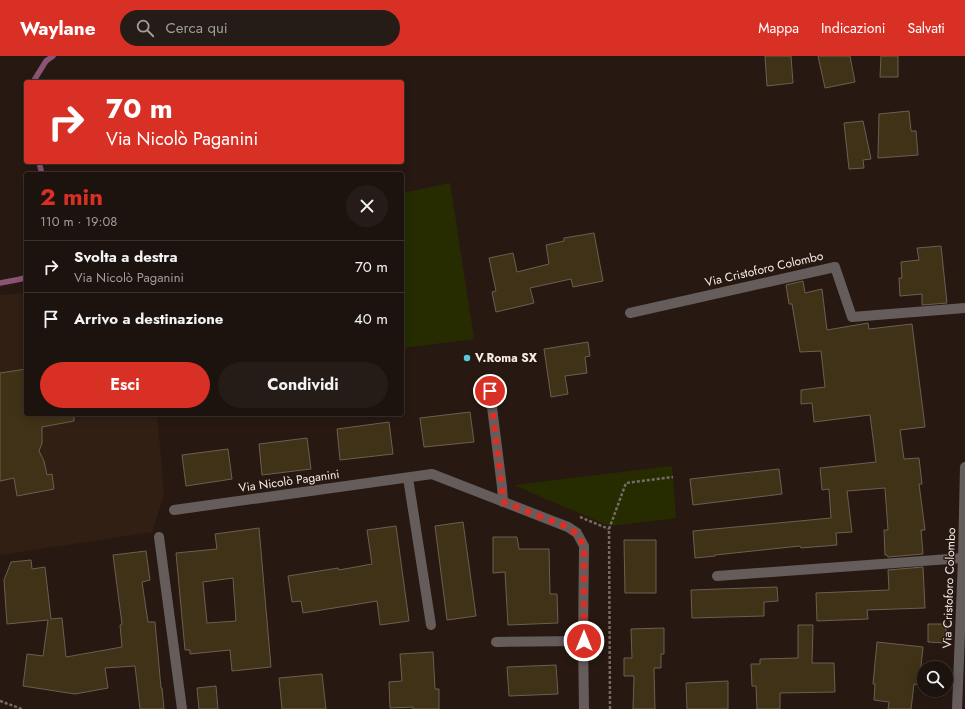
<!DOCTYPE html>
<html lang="it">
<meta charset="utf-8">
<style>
:root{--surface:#1d130e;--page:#251c17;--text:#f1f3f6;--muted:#a09e9e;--line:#3b322e;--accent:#d93025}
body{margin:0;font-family:Jost,sans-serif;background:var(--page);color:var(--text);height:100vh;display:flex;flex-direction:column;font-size:15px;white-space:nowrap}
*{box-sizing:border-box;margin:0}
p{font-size:13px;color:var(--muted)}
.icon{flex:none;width:22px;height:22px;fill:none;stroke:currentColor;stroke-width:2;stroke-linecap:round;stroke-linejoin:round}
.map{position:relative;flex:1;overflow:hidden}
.sheet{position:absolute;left:24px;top:116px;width:380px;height:244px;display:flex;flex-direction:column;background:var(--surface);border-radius:4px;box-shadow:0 2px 10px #0003,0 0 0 1px var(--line)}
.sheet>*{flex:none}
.guide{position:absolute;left:24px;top:24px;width:380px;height:84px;border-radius:4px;box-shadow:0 2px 10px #0003,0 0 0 1px var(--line);background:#d93025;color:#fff;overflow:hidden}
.fabs{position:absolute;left:917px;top:605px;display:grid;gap:8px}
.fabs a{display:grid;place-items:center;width:36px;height:36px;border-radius:50%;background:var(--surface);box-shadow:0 2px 10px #0003,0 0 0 1px var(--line);font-size:20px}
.pin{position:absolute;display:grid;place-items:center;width:34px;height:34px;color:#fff;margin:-17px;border:2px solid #fff;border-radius:50%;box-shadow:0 1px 4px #0007}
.me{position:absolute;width:44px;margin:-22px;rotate:0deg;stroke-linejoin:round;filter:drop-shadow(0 0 3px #0008)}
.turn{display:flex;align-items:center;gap:14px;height:84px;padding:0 16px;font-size:18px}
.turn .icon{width:52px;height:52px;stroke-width:2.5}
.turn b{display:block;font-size:28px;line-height:34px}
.round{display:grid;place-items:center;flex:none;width:42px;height:42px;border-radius:21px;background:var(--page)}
.headline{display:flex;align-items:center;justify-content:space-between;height:68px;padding:0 16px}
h1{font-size:24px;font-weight:700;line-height:30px;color:var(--accent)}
.action{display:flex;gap:8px;margin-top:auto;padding:8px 16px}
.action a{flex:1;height:46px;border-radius:24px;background:var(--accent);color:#fff;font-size:16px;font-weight:700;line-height:46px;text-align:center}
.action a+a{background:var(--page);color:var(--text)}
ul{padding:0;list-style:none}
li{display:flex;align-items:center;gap:12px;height:52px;padding:0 16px;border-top:1px solid var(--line)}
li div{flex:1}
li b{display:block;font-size:15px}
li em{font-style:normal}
header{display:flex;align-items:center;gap:24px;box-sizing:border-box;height:56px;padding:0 20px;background:var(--accent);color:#fff}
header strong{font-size:19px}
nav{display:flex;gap:22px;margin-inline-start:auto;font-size:14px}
.search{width:280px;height:36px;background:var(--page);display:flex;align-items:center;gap:10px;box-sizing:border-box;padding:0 14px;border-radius:22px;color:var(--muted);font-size:15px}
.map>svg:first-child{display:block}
.built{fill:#321f14}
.green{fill:#262c00}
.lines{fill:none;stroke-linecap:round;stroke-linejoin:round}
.stream{stroke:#8a5474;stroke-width:5.5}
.building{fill:#403216;stroke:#686051;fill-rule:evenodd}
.path{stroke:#776b65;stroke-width:2.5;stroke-dasharray:3 2;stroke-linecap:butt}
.service{stroke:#655c5c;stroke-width:10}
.minor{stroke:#655c5c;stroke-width:10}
.tertiary{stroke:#655c5c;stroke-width:10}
.route{stroke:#d93025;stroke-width:7;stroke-dasharray:0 12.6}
.poi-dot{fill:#59c8e4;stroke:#271912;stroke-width:1.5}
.labels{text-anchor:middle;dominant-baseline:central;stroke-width:3;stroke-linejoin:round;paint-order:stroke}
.street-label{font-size:12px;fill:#f7ede8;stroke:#271912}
.poi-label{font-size:12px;font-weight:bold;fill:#f7ede8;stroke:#271912;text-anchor:start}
</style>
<header>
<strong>Waylane</strong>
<div class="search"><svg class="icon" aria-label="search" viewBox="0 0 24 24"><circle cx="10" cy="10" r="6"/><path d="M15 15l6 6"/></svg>Cerca qui</div>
<nav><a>Mappa</a><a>Indicazioni</a><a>Salvati</a></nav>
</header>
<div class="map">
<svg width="965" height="653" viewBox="0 0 965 653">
<rect width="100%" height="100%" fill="#271912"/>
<path class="built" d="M 26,237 L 26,358 L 157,358 L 164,438 L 152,476 L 0,499 L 0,239 Z"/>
<g class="green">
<path d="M 450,127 L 474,283 L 402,292 L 402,137 Z"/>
<path d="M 672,410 L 676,462 L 609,470 L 514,429 Z"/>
</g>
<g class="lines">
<g class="stream">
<path d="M 33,26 L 46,5 L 53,0"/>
<path d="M 39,106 L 42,118"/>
<path d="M 0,227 L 21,223 L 26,221"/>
</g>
</g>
<g class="building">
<path d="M 765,0 L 791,0 L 793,27 L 767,30 Z"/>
<path d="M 818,0 L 850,0 L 855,26 L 825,32 Z"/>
<path d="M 881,0 L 898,0 L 898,21 L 880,21 Z"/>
<path d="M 909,55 L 911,75 L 916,75 L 918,99 L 878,102 L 879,58 Z"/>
<path d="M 863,65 L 871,103 L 863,104 L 864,112 L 849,113 L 844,67 Z"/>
<path d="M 594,177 L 603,225 L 573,231 L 571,223 L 530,232 L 534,247 L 496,256 L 492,236 L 496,235 L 489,202 L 513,197 L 517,216 L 549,208 L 546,189 L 564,185 L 564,182 Z"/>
<path d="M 941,190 L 947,247 L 922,249 L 922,238 L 900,240 L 899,222 L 902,222 L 901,206 L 919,204 L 917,192 Z"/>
<path d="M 803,225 L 805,237 L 822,233 L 827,274 L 868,267 L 869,273 L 912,268 L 925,371 L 900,374 L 904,403 L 919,402 L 922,428 L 919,428 L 925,474 L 921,474 L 923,498 L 888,501 L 887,499 L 885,499 L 884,474 L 888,474 L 885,432 L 847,435 L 852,476 L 836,477 L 837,489 L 801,492 L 800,490 L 715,499 L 715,500 L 695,502 L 693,475 L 831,462 L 829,433 L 822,434 L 820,412 L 876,406 L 870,359 L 814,366 L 812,347 L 801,348 L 801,334 L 825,331 L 821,295 L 800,296 L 792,248 L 789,248 L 786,229 Z"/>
<path d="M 588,286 L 590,300 L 585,301 L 587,317 L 565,320 L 568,338 L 551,341 L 544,293 Z"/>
<path d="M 26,313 L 26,358 L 74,358 L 74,365 L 42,371 L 42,387 L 39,395 L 44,405 L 47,419 L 52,418 L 54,433 L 17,440 L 14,422 L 0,425 L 0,317 Z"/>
<path d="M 470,356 L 474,386 L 424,391 L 420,362 Z"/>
<path d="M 389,366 L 393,398 L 340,404 L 337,373 Z"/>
<path d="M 307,382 L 311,413 L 262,419 L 259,388 Z"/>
<path d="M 228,393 L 232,423 L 186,430 L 182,399 Z"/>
<path d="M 779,413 L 782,438 L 693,449 L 690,423 Z"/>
<path d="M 463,466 L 476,560 L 447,564 L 435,470 Z"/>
<path d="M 396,470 L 409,565 L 380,569 L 377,545 L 303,557 L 301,545 L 292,546 L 288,520 L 338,512 L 339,514 L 372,508 L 367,474 Z"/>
<path d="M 259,472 L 271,611 L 232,615 L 230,594 L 190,598 L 190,594 L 185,594 L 176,497 L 217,493 L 215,478 ZM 233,522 L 236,565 L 207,567 L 203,526 Z"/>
<path d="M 493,481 L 517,481 L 519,493 L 549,493 L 550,538 L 557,538 L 558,567 L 508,569 L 505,516 L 493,517 Z"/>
<path d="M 624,484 L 656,484 L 656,537 L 625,537 Z"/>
<path d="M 146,495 L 150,524 L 142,526 L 148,566 L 155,566 L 161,632 L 162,632 L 164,653 L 140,653 L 135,610 L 105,612 L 108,632 L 75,638 L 23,630 L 27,598 L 43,600 L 48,564 L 7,568 L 4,524 L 11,506 L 31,504 L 32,513 L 45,511 L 51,563 L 62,562 L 66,601 L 122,591 L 120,569 L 122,568 L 113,499 Z"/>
<path d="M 923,511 L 925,552 L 867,554 L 868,563 L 817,565 L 816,537 L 889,534 L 888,514 Z"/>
<path d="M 777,531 L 778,545 L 764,546 L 764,560 L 692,562 L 691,534 Z"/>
<path d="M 928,568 L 946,568 L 946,587 L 928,586 Z"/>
<path d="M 798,569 L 813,569 L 812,607 L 834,607 L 835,636 L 780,637 L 780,653 L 757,653 L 756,630 L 752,630 L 751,608 L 760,608 L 760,603 L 798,602 Z"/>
<path d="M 664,572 L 664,598 L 661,598 L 661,612 L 654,612 L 655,653 L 633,653 L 634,620 L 624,620 L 624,602 L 632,602 L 631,573 Z"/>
<path d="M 877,586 L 923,591 L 919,629 L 914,628 L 911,653 L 888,653 L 889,646 L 874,644 L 875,628 L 873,628 Z"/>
<path d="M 433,596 L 435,633 L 439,633 L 439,653 L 413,653 L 413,651 L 390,652 L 389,626 L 402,625 L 400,598 Z"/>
<path d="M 556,609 L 558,638 L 509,640 L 507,611 Z"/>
<path d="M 322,618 L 326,653 L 282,653 L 279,622 Z"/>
<path d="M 728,625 L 728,653 L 687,653 L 686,627 Z"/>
<path d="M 216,630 L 218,653 L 199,653 L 197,632 Z"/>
</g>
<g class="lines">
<g class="path">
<path d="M 580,461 L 609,473"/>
<path d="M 0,645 L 22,653"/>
<path d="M 610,653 L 609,473 L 626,427 L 673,421"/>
</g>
<g class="service">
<path d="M 630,257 L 835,211 L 852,261 L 965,252"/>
<path d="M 159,481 L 182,653"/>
</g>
<g class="minor">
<path d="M 490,335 L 502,431 L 503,446"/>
<path d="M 408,422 L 431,569"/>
<path d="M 174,454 L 432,418 L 568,471 L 577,477 L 584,490 L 583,585 L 584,653"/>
<path d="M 717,520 L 963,502"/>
<path d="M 496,586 L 583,585"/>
</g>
<path class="tertiary" d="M 957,653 L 963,502 L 965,411"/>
</g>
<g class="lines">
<path class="route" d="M 490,335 L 502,431 L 503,446 L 568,471 L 577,478 L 584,490 L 584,585"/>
</g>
<circle class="poi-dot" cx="467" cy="302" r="4"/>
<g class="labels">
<g class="street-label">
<text transform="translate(764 213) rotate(-13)">Via Cristoforo Colombo</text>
<text transform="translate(289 425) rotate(-8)">Via Nicolò Paganini</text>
<text transform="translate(949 532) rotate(-88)">Via Cristoforo Colombo</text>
</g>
<g class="poi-label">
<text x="475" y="302">V.Roma SX</text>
</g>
</g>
</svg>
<div class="fabs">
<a><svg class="icon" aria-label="search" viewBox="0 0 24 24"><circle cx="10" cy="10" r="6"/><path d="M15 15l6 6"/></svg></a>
</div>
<div class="pin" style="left:490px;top:335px;background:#d93025"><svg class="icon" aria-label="arrive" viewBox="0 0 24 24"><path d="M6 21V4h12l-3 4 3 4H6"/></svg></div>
<svg class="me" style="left:584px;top:585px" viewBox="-20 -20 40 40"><circle r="17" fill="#d93025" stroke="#fff" stroke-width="3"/><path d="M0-11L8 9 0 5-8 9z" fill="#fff"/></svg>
<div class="guide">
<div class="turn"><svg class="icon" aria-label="right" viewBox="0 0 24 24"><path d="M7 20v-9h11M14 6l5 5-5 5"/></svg><div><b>70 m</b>Via Nicolò Paganini</div></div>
</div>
<section class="sheet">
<div class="headline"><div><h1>2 min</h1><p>110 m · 19:08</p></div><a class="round"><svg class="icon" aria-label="close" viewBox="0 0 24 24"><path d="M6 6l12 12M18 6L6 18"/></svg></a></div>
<ul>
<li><svg class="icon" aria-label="right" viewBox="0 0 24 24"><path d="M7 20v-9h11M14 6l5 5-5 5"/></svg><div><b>Svolta a destra</b><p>Via Nicolò Paganini</p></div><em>70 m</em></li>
<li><svg class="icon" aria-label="arrive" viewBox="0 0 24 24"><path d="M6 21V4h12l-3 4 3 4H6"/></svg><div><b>Arrivo a destinazione</b></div><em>40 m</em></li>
</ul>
<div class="action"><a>Esci</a><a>Condividi</a></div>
</section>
</div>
